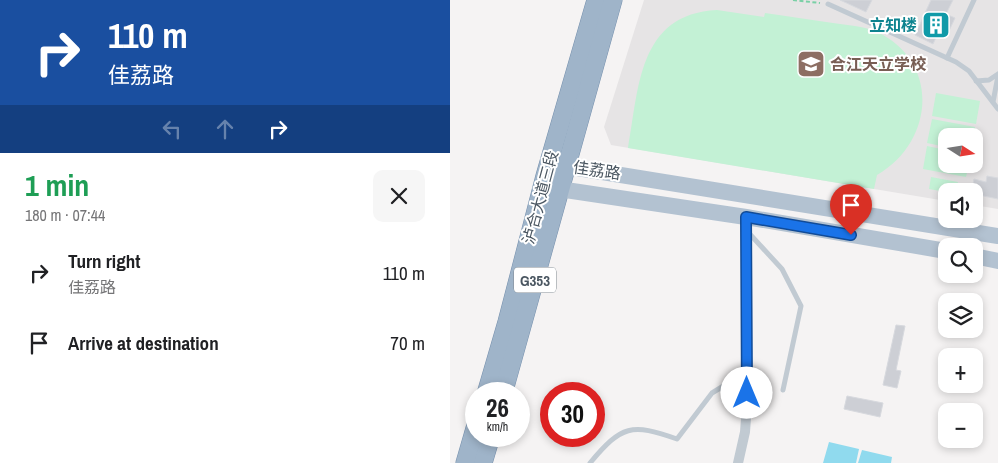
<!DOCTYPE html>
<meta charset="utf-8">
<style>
:root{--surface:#fff;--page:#f6f6f6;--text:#202124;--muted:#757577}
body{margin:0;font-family:"Archivo Narrow","Noto Sans SC",sans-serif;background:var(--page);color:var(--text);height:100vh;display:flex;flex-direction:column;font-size:19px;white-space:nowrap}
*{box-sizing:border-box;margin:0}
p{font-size:16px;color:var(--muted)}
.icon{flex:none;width:28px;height:28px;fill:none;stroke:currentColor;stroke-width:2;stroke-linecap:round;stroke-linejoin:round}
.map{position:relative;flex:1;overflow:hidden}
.side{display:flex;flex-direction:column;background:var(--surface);width:450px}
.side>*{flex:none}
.top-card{background:#1a4fa0;color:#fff;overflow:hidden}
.needle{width:32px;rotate:102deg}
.fabs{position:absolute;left:488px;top:128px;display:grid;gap:10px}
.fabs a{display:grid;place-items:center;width:45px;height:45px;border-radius:10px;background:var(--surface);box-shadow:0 2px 8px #0003;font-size:25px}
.speed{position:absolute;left:15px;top:382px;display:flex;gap:10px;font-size:25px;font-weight:700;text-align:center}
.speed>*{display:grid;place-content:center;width:65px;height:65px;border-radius:50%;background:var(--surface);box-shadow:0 2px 8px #0003;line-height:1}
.speed small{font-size:12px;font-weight:400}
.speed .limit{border:8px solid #d22;background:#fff;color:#111}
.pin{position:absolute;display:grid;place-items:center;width:42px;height:42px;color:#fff;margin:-51px -21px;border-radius:50% 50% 50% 0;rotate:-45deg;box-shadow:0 0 5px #0007}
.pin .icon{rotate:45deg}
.me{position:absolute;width:55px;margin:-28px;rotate:0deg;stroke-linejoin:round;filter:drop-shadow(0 0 4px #0008)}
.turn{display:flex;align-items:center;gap:18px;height:105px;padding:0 25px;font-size:22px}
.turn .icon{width:65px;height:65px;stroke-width:2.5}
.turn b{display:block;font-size:35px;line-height:42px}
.lanes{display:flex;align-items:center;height:48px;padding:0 25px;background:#0003;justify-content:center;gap:25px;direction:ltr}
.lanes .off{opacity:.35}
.round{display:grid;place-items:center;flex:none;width:52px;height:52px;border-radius:10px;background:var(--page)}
.head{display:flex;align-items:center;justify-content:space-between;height:85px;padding:0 25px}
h1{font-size:30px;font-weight:700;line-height:38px;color:#1e9e55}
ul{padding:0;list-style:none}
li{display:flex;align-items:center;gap:15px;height:70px;padding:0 25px}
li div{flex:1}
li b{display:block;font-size:19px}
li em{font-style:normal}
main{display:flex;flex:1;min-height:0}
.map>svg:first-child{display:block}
.education{fill:#e6e4e5;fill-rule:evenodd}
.green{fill:#c3f1d5}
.water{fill:#90daee}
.building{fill:#cdcfd5;stroke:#d7d9de}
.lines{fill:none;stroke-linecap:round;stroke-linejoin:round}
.trunk-casing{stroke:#7690ad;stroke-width:19}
.path{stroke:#7ad0a6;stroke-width:2;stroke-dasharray:4 2.5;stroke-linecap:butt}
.service{stroke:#c1cad2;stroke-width:5}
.minor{stroke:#c1cad2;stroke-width:10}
.primary{stroke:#b3c2d1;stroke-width:16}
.trunk{stroke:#9fb4c9;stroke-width:18}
.route-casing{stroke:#114b97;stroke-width:12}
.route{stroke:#1a73e8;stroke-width:9}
.labels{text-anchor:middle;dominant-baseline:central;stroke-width:4;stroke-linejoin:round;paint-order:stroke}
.shield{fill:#fff;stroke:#808990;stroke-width:1}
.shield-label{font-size:15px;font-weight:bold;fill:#4a5661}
.culture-label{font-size:16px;font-weight:bold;fill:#0d838f;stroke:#fff;text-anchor:end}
.education-label{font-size:16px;font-weight:bold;fill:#785e54;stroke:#fff;text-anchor:start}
.street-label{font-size:16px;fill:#4a5661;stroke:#fff}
</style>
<main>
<section class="side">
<div class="top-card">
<div class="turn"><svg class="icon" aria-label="right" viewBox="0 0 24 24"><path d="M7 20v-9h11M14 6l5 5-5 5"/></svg><div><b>110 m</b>佳荔路</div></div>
<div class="lanes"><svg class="icon off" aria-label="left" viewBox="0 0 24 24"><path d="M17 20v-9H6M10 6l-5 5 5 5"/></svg><svg class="icon off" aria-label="ahead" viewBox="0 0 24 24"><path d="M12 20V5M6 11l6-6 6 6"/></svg><svg class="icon" aria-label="right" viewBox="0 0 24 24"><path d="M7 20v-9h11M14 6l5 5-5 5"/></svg></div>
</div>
<div class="head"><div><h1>1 min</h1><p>180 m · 07:44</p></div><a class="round"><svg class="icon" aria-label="close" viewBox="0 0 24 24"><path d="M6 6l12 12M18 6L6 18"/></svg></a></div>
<ul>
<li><svg class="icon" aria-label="right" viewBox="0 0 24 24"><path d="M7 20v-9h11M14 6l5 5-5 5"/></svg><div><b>Turn right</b><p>佳荔路</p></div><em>110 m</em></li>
<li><svg class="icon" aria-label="arrive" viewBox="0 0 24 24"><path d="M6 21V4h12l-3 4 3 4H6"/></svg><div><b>Arrive at destination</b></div><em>70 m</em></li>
</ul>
</section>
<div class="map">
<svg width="548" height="463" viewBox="0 0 548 463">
<rect width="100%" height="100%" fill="#f5f3f3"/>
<path class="education" d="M 194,0 L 548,0 L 548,209 L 524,205 L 524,191 L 496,191 L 496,201 L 161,145 L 154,127 ZM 496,136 L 524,136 L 524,164 L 496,164 Z"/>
<g class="green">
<path d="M 267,10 L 314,17 L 315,13 C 338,16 360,20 383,23 C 397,25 413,26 427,32 C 491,62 484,142 427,175 L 424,189 L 178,148 C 189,88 188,14 267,10 Z"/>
<path d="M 486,93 L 530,101 L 526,124 L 482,116 Z"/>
<path d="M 482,119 L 525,127 L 524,136 L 496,136 L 496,147 L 477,143 Z"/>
<path d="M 477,146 L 496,150 L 496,164 L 519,164 L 516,177 L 473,169 Z"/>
<path d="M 481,177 L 508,182 L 506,191 L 496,192 L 479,189 Z"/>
</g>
<g class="water">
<path d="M 379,442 L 409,449 L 406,463 L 373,463 Z"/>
<path d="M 412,450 L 442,457 L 441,463 L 408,463 Z"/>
</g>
<g class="building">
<path d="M 390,0 L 422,0 L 416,12 Z"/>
<path d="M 481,0 L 503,0 L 496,14 L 505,18 L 497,35 L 489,31 L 483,44 L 465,35 Z"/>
<path d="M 537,176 L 548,178 L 548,199 L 524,194 L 522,191 L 524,179 L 536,182 Z"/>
<path d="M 446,325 L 455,326 L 446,370 L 451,371 L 447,388 L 433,385 Z"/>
<path d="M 397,396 L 433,403 L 430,417 L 394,409 Z"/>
</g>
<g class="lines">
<defs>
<g id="trunk">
<path d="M 36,394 L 57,322 L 95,176 L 146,0"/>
<path d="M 53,394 L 163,0"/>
<path d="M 15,463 L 26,425"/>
<path d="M 33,463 L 41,436"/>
</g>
</defs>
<use href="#trunk" class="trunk-casing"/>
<path class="path" d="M 343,0 L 370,3"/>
<g class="service">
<path d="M 378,4 L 506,62 L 519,71 L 548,109"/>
<path d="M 497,58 L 524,0"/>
<path d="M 526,81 L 539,80 L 548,74"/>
<path d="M 543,102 L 548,76"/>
<path d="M 297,231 L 332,269 L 351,306 L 333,390"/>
<path d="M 140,463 C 172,425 181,423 227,439 L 262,393 L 275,385 L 297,381"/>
</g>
<path class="minor" d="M 288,463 L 295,432 L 297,405 L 296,217"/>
<g class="primary">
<path d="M 496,251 L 296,217 L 109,189 L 95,176 L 115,166 L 548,236"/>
<path d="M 524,256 L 548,261"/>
</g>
<use href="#trunk" class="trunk"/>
</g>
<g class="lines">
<defs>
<path id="route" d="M 297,393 L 296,217 L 401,235"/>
</defs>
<use href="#route" class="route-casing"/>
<use href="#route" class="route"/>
</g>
<defs>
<symbol id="building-square" viewBox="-11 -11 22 22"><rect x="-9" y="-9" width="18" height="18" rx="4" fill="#0f9aa8" stroke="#fff"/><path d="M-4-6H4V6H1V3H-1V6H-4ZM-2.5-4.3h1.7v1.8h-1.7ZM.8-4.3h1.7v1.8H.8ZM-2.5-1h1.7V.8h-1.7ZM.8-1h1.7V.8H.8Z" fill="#fff"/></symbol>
<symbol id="school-square" viewBox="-11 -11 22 22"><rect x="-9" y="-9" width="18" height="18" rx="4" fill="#8d6e63" stroke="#fff"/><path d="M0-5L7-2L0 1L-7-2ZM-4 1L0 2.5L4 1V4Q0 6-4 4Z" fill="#fff"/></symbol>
</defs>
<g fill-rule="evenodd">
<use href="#building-square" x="470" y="9" width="32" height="32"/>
<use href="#school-square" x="345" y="48" width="32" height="32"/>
</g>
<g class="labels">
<rect class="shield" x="64" y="267.5" width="42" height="25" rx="4"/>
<g class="shield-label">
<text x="85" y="280">G353</text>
</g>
<g class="culture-label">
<text x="467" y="25">立知楼</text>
</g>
<g class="education-label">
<text x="380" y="64">合江天立学校</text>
</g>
<g class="street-label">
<text transform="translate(147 170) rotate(8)">佳荔路</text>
<text transform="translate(90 197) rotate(-75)">泸合大道三段</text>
</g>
</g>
</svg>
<div class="fabs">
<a><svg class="needle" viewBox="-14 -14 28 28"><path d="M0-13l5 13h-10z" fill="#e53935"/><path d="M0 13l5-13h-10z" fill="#757577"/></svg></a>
<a><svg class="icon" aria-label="sound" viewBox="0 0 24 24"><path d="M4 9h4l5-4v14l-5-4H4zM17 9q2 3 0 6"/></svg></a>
<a><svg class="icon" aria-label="search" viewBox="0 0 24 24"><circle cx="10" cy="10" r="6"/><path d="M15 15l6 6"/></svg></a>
<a><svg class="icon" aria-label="layers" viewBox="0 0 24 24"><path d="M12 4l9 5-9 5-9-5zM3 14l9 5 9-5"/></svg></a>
<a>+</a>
<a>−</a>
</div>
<div class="speed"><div>26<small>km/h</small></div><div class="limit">30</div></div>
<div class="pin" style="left:401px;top:235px;background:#d93025"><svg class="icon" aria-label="arrive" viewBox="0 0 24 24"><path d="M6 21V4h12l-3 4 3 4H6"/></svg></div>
<svg class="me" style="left:297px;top:393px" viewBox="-20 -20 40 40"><circle r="19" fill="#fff"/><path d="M0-13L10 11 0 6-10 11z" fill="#1a73e8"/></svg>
</div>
</main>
